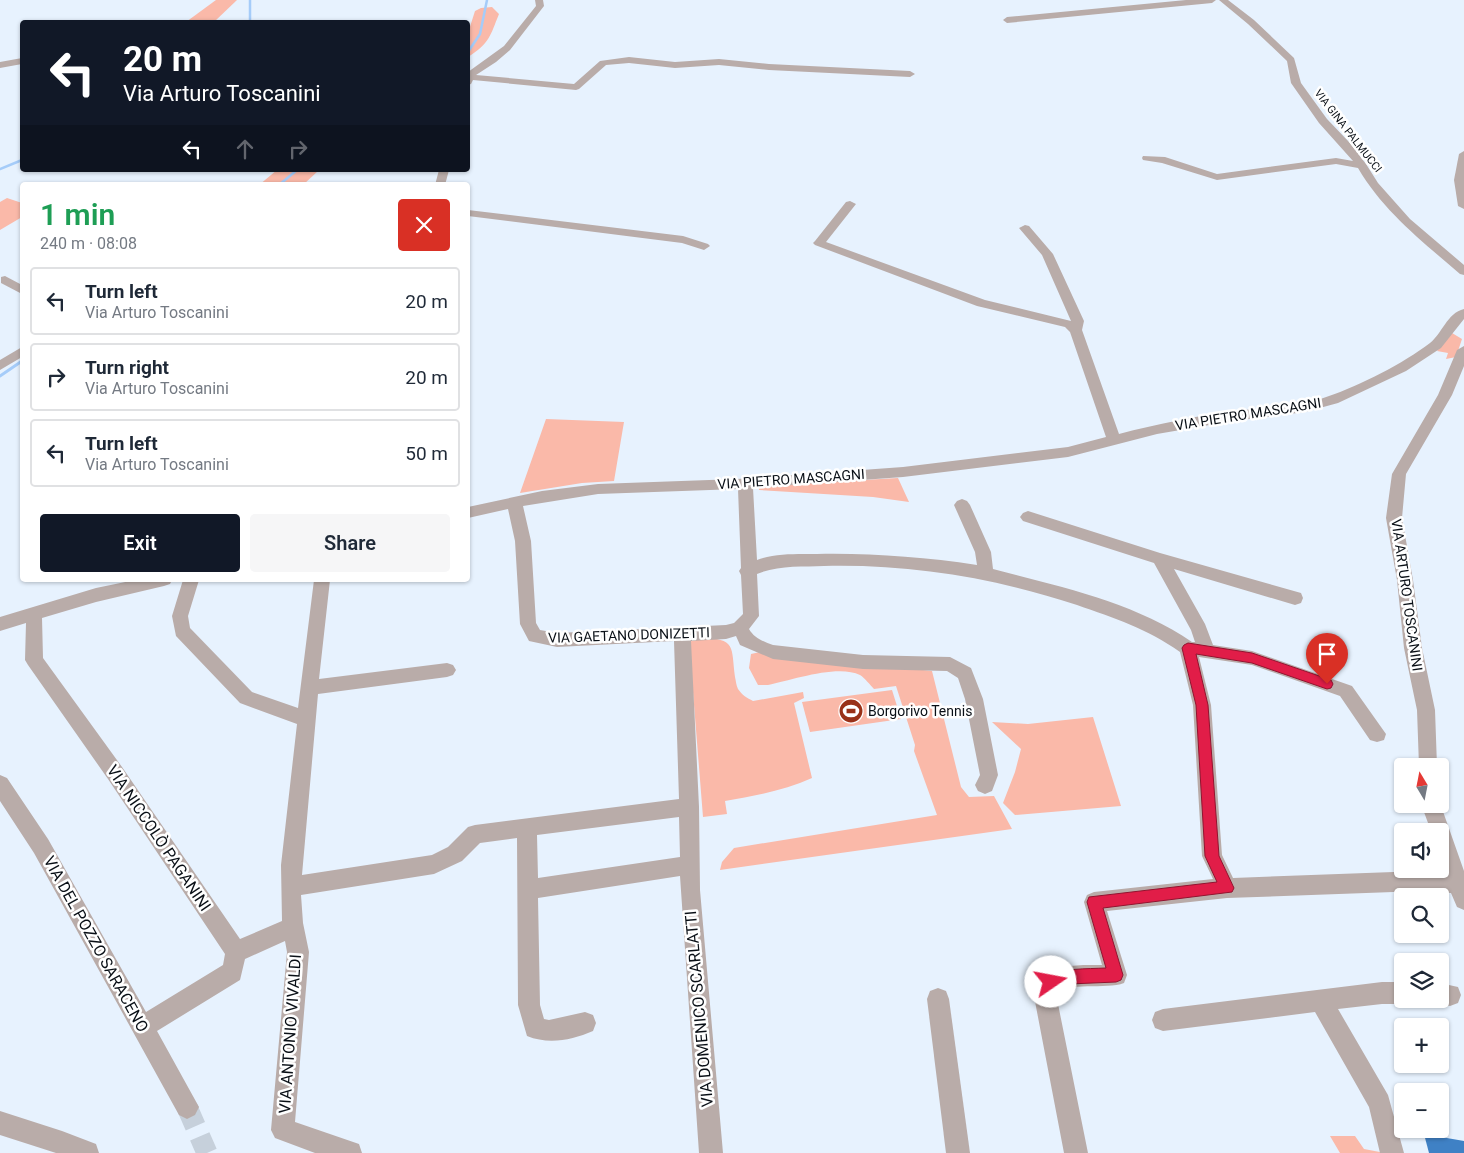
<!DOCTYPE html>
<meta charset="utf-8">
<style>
:root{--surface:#fff;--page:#f6f6f7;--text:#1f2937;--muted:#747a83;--line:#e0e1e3;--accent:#111827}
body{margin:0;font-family:Roboto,sans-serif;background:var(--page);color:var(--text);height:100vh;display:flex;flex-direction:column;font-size:19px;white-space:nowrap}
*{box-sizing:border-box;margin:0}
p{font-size:16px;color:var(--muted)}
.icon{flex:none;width:28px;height:28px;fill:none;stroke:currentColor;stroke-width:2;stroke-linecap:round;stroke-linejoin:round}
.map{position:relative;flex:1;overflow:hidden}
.drawer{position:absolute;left:20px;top:182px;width:450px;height:400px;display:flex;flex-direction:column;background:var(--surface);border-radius:5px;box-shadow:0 1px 4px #0004}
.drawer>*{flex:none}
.banner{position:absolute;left:20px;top:20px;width:450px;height:152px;border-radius:5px;box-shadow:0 1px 4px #0004;background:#111827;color:#fff;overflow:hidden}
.needle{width:32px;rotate:350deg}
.buttons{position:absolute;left:1394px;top:758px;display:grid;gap:10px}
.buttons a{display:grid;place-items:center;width:55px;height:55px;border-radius:5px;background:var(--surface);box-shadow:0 1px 4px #0004;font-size:25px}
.pin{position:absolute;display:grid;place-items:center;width:42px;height:42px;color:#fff;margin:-51px -21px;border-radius:50% 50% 50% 0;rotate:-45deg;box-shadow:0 0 5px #0007}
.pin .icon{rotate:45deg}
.me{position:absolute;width:55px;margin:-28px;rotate:78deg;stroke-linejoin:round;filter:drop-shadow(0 0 4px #0008)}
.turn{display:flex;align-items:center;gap:18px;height:105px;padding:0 20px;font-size:22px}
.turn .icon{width:65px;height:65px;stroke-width:2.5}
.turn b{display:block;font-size:35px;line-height:42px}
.lanes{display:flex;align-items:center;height:48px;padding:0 20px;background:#0003;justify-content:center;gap:25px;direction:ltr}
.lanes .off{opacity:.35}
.round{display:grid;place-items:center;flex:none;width:52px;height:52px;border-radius:5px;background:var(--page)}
.headline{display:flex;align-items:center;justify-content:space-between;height:85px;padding:0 20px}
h1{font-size:30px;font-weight:600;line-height:38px;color:#1e9e55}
.action{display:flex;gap:10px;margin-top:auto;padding:10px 20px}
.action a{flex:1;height:58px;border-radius:5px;background:var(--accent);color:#fff;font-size:20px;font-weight:600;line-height:58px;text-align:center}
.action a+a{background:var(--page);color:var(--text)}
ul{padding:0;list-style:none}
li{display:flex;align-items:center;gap:15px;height:68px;margin:0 10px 8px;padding:0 10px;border:2px solid var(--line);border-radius:5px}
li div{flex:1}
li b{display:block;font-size:19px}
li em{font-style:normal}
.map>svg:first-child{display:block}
.green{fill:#fab9a9}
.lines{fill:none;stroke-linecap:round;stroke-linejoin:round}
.stream-far1{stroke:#a5ccf9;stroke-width:2.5}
.stream{stroke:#a5ccf9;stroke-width:3}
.building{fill:#3f81c5}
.minor-tunnel{stroke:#c6d0db;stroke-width:21;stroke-dasharray:21 11;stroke-linecap:butt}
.minor{fill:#b9aca9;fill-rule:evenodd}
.route{fill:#e11d48;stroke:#92132f}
.labels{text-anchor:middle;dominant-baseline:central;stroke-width:5;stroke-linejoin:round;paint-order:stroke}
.far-street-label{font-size:11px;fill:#090f16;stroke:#fff}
.street-label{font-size:14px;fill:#090f16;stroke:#fff}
.poi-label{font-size:14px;fill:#090f16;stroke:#fff;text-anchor:start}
.near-street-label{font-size:16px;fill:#090f16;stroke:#fff}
</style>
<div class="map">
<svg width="1464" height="1153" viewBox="0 0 1464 1153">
<rect width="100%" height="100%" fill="#e7f2fe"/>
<g class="green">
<path d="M 216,0 L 237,0 L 214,22 L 186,22 Z"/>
<path d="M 492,7 L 499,14 C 490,36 490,43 468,57 L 468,33 L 475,11 L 481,8 Z"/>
<path d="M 277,170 L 319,170 L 303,185 L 259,185 Z"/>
<path d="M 7,198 L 22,203 L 22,217 L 0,230 L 0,202 Z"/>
<path d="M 1452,333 L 1462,339 L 1456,357 L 1446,359 L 1448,353 L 1437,351 Z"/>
<path d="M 546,419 L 624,422 L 614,481 L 582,483 L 520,493 Z"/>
<path d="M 898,478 L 909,502 L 873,497 L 759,490 L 759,486 Z"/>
<path d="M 700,638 C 737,638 731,647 735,677 C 736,681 736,685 738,689 C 742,695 747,698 753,701 L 803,692 L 804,698 L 794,703 L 812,778 C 785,790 755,796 725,801 L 727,814 L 703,817 L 689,642 Z"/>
<path d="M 760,652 L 932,671 L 961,787 L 969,797 L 994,796 L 1012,829 L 720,870 L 722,862 L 734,848 L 937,815 L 914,751 L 915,745 L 896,686 L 874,689 C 870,685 865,678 860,675 C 838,664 792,680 768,685 L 758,685 L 749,668 L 751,654 Z"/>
<path d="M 892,690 L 901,719 L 810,732 L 802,702 Z"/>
<path d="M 1093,717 L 1121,806 L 1015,815 L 1003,803 L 1015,772 L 1021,749 L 992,722 L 1028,724 Z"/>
<path d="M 1330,1136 L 1355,1136 L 1364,1149 L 1385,1153 L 1340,1153 Z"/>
</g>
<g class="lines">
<g class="stream-far1">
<path d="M 250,0 L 250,22"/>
<path d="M 468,52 L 480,34 L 487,0"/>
<path d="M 0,169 L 22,160"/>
<path d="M 279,185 L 297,170"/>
</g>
<path class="stream" d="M 0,376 L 22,361"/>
</g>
<path class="building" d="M 1424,1134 L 1464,1141 L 1464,1153 L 1429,1153 Z"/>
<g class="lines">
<path class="minor-tunnel" d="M 187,1107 L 207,1153"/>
<g class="minor">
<path d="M 535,0 L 543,0 L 544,6 L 510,50 L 496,62 L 476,75 L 574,84 L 600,61 L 629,57 L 675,62 L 719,59 L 769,64 L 910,71 L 915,74 L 910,77 L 769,70 L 719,65 L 675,68 L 629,63 L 606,65 L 579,89 L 576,90 L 473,80 L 471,84 L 468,85 L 468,72 L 504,46 L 536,6 Z"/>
<path d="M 1186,0 L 1216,0 L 1212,3 L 1007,23 L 1003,20 L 1007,17 Z"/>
<path d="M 1219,0 L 1228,0 L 1254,20 L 1294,58 L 1301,83 L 1327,119 L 1349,142 L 1366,164 L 1378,183 L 1410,219 L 1464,265 L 1464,275 L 1460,274 C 1423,242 1383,211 1358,168 L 1336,164 L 1217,180 L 1162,163 L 1143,160 L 1142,158 L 1143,156 L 1165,157 L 1217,174 L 1336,158 L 1353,161 L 1319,123 L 1291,83 L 1287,61 L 1248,24 Z"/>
<path d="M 22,58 L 22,64 L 0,68 L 0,62 Z"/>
<path d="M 1464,151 L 1464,209 L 1458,206 L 1454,180 L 1459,154 Z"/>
<path d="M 439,170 L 449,170 L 445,185 L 435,185 Z"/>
<path d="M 850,201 L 856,204 L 826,242 L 985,300 L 1071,321 L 1042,255 L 1019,228 L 1025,225 L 1029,226 L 1053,254 L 1084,321 L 1082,330 L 1119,434 C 1157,424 1196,416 1235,411 C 1265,407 1299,407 1329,396 C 1359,386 1404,363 1430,343 C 1442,334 1447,313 1464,309 L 1464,319 L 1441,348 L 1406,371 L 1338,403 L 1305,412 L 1233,421 L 1157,434 L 1068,457 L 903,477 L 753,488 L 757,560 C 776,553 797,554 817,554 C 871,553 923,557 977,565 L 975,552 L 954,505 L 957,501 L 962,499 L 967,501 L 970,505 L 991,552 L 993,569 C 1061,587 1134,602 1192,642 L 1195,642 L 1191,630 L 1154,563 L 1023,521 L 1020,517 L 1023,513 L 1028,511 L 1160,553 L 1301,593 L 1303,598 L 1301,603 L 1295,605 L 1174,569 L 1205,624 L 1213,645 L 1252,651 L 1352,686 L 1386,734 L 1384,740 L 1377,742 L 1370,740 L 1340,696 L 1252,665 L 1199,657 L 1211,705 L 1222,855 L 1233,878 L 1421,871 L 1444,872 L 1440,859 L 1440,831 L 1431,831 L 1421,804 L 1440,803 L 1464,871 L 1464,910 L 1457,907 L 1451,893 L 1421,891 L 1227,898 L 1107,911 L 1127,975 L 1124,983 C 1106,990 1067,981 1056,994 L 1088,1153 L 1064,1153 L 1033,991 C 1035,985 1038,978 1044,974 C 1057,964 1086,965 1102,965 L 1084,902 L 1087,895 L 1094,892 L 1213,879 L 1202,856 L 1193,705 L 1180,652 C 1148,629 1114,618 1077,605 C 995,578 911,564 824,566 C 802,567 778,565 757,574 L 759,616 L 749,629 C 754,638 764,642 773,645 L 863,655 L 950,657 L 971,668 L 983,699 L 998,775 L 992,791 L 985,794 L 978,791 L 975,785 L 980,775 L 965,699 L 958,678 L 947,671 L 863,669 L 773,659 L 740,645 L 736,636 L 726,639 L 691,641 L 699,807 L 700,890 L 723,1153 L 699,1153 L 680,876 L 538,898 L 540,1005 L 544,1019 L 549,1020 L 585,1012 L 593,1015 L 596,1023 L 593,1031 C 572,1040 549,1045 527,1036 L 518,1005 L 517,838 L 480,843 L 462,861 L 434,874 L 301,895 L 303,923 L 309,952 L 295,1122 L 359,1144 L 362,1153 L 315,1153 L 275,1138 L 271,1130 L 287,952 L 285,941 L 245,959 L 240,980 L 157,1031 L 199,1107 L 195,1115 L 187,1119 L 179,1115 L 34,853 L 0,801 L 0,775 L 7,778 L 48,839 L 146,1012 L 223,965 L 225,954 L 108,779 L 28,665 L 25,660 L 26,623 L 0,631 L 0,617 L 96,588 L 135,580 L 172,580 L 170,584 L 164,586 L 96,602 L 42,618 L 43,658 L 122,767 L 240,939 L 282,921 L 281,865 L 297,724 L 240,703 L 176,636 L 172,616 L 183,580 L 199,580 L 188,616 L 190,628 L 252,692 L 298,708 L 314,580 L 330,580 L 319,679 L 447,663 L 453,665 L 456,670 L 453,675 L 447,677 L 318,694 L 302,875 L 432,855 L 448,847 L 468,827 L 475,825 L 679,799 L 674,641 L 557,647 L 529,641 L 520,624 L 515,541 L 508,509 L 468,518 L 468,507 L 542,491 L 598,484 L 737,479 L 903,467 L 1068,447 L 1106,437 L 1070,332 L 1065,327 L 977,306 L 815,245 L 813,243 L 815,241 L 846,202 ZM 738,489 L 741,568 L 739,571 L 741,575 L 743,614 L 734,623 L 726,625 L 557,633 L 540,630 L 536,623 L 531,541 L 523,506 L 598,494 ZM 679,817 L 680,857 L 538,878 L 537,835 Z"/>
<path d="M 468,210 L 683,236 L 708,244 L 710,246 L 704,250 L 682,243 L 468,216 Z"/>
<path d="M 5,276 L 22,285 L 22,294 L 1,283 L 1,277 Z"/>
<path d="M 1464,346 L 1464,366 L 1452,395 L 1406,474 L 1402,518 L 1413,580 L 1422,648 L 1435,710 L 1437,766 L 1419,766 L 1417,710 L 1404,648 L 1397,580 L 1386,518 L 1392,474 L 1438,395 L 1457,350 Z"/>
<path d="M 22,347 L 22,357 L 0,370 L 0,360 Z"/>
<path d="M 1382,982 L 1402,982 L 1402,999 L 1411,999 L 1410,1001 L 1402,1004 L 1382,1004 L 1338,1009 L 1388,1095 L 1404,1153 L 1380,1153 L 1369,1107 L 1315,1012 L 1163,1031 L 1155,1028 L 1152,1020 L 1155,1012 L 1163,1009 Z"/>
<path d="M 1440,983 L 1458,987 L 1461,995 L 1458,1003 L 1450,1006 L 1432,1002 L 1431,999 L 1440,999 Z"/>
<path d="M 938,988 L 946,991 L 949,999 L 970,1153 L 946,1153 L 927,999 L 930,991 Z"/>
<path d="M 0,1111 L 62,1131 L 96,1144 L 99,1153 L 56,1153 L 0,1135 Z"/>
</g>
</g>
<path class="route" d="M 1188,643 L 1252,653 L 1331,680 L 1333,684 L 1331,688 L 1327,689 L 1252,663 L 1196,654 L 1208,705 L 1219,856 L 1234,888 L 1232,892 L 1103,908 L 1123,975 L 1121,980 L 1116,982 L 1069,984 L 1051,989 L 1045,987 L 1043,982 L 1045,976 C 1065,968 1085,969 1106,968 L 1087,902 L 1089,897 L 1217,882 L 1205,856 L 1196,705 L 1182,648 L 1184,645 Z"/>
<defs>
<symbol id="stadium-disc" viewBox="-11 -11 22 22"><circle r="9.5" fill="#993118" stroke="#fff"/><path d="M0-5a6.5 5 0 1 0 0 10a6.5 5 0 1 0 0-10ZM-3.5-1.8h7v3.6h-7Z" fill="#fff"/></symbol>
</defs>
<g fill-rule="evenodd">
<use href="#stadium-disc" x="837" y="697" width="28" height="28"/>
</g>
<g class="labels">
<g class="far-street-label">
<text transform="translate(1348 131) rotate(52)">VIA GINA PALMUCCI</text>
</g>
<g class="street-label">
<text transform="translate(1248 414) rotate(-9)">VIA PIETRO MASCAGNI</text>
<text transform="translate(791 479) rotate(-4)">VIA PIETRO MASCAGNI</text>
<text transform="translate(1407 595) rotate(82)">VIA ARTURO TOSCANINI</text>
<text transform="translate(629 635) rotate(-2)">VIA GAETANO DONIZETTI</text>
</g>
<g class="poi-label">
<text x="868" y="711">Borgorivo Tennis</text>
</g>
<g class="near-street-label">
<text transform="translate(159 838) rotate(56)">VIA NICCOLÒ PAGANINI</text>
<text transform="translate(96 944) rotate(61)">VIA DEL POZZO SARACENO</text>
<text transform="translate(699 1009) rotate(-95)">VIA DOMENICO SCARLATTI</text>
<text transform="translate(290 1034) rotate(-86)">VIA ANTONIO VIVALDI</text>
</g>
</g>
</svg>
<div class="buttons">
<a><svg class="needle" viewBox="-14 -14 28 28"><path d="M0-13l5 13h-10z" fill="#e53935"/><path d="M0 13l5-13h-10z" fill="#747a83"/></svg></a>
<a><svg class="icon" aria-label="sound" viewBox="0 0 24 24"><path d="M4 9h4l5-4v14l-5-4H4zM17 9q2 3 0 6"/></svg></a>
<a><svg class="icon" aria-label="search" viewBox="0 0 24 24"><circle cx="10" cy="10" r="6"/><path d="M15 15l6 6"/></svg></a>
<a><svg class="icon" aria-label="layers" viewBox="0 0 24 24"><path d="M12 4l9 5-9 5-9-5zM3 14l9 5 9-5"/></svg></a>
<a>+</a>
<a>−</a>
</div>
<div class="pin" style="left:1327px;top:684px;background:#d93025"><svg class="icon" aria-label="arrive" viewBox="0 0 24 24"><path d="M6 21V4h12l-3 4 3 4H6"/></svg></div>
<svg class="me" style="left:1051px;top:982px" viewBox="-20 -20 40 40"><circle r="19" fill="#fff"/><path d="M0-13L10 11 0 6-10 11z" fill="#e11d48"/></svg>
<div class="banner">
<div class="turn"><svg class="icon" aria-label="left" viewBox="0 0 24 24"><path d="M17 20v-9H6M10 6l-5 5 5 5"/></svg><div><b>20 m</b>Via Arturo Toscanini</div></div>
<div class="lanes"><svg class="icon" aria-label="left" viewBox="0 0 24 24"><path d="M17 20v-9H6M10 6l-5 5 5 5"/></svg><svg class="icon off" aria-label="ahead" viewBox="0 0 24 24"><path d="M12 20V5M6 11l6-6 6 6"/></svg><svg class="icon off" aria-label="right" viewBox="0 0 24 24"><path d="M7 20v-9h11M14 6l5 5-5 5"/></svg></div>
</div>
<section class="drawer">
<div class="headline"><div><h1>1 min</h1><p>240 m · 08:08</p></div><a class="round" style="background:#d93025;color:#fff"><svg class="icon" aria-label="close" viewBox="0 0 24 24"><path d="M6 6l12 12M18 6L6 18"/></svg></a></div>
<ul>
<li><svg class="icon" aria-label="left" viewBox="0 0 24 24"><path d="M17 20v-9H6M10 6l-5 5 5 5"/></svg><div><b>Turn left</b><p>Via Arturo Toscanini</p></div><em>20 m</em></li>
<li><svg class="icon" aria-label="right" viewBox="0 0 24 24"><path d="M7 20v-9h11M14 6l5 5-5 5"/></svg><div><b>Turn right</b><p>Via Arturo Toscanini</p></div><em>20 m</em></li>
<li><svg class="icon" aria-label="left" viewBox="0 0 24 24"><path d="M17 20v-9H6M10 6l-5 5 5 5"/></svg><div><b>Turn left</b><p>Via Arturo Toscanini</p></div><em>50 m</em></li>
</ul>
<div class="action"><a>Exit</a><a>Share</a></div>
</section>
</div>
